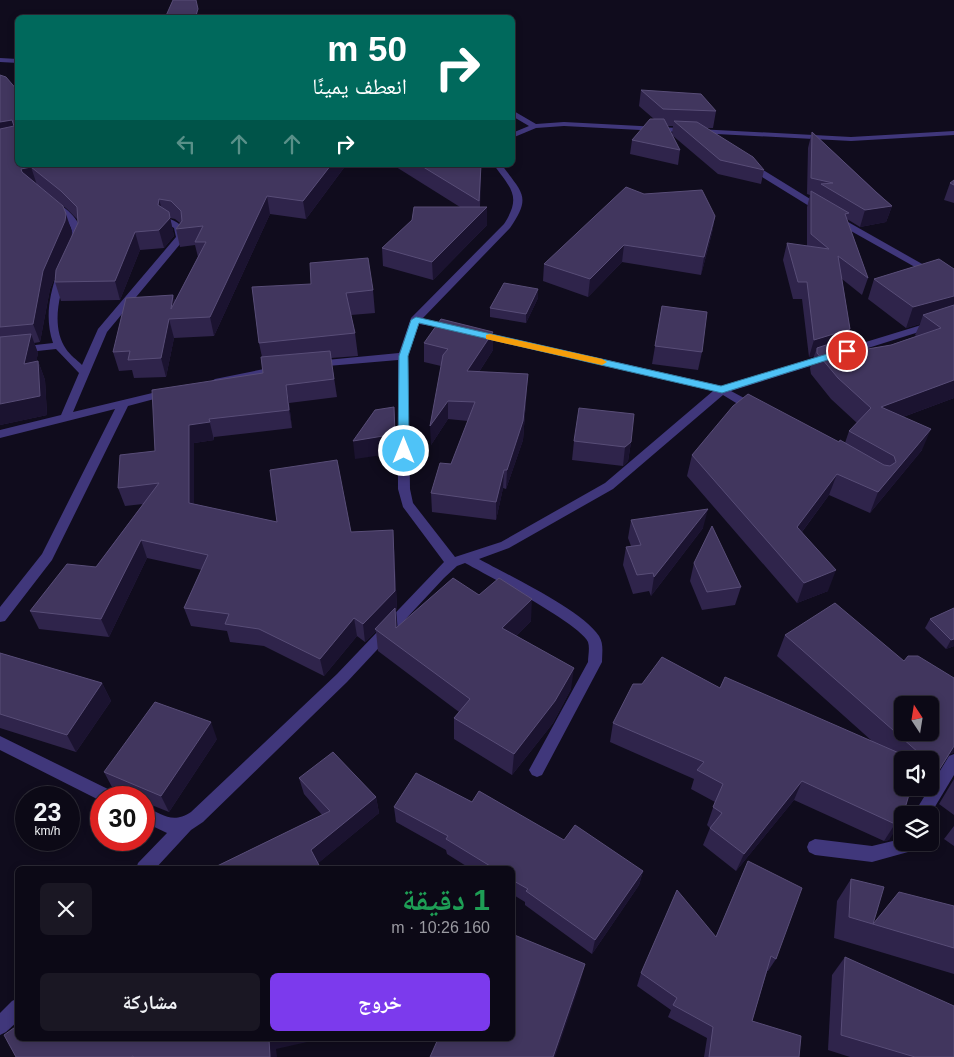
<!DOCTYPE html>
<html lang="ar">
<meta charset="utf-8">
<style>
:root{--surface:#0c0916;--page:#1a1723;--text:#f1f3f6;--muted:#9a9aa1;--line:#2c2a35;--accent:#7c3aed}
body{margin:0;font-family:Arial,"Noto Naskh Arabic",sans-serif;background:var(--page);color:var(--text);direction:rtl;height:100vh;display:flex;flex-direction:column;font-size:19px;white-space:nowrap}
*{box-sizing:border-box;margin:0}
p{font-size:16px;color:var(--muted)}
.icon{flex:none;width:28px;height:28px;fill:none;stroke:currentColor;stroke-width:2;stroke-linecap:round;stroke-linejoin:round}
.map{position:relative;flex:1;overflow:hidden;direction:ltr}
.panel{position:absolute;left:15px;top:866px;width:500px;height:175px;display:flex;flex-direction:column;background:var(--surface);border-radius:8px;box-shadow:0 2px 8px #0003,0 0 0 1px var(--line);direction:rtl}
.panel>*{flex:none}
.banner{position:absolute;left:15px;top:15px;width:500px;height:152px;border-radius:8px;box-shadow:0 2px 8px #0003,0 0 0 1px var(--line);direction:rtl;background:#00695c;color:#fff;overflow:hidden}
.needle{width:32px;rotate:348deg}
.buttons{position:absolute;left:894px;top:696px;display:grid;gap:10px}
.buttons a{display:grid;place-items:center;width:45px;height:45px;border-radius:8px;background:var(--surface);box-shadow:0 2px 8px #0003,0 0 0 1px var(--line);font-size:25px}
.speed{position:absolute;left:15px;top:786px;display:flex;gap:10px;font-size:25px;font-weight:700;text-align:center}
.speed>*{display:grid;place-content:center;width:65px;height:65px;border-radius:50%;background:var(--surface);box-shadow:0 2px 8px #0003,0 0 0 1px var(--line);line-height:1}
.speed small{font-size:12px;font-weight:400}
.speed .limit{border:8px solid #d22;background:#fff;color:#111}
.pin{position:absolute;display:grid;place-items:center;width:42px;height:42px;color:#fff;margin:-21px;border:2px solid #fff;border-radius:50%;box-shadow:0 1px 5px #0007}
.me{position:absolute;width:55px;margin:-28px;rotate:0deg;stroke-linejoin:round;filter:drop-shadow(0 0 4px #0008)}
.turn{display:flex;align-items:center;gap:18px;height:105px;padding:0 25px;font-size:22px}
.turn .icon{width:65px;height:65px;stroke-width:2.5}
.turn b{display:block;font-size:35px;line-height:42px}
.lanes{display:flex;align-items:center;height:48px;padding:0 25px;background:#0003;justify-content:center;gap:25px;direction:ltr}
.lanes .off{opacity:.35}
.round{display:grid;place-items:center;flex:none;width:52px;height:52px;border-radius:8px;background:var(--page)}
.head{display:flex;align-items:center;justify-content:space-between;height:85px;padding:0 25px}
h1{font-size:30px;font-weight:800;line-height:38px;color:#1e9e55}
.button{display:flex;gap:10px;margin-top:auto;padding:10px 25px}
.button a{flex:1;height:58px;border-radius:8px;background:var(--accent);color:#fff;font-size:20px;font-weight:800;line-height:58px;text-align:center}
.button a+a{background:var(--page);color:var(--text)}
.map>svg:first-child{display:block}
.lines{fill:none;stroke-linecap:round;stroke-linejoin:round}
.minor{fill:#40377b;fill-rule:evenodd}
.wall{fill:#2f244b;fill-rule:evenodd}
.shaded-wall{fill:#1b1330}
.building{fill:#41365e;stroke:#584d77;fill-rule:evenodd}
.route{fill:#4fc3f7;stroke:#337fa1}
.slow{fill:#f59e0b}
</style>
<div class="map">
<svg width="954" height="1057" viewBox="0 0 954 1057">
<rect width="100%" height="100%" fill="#100c1d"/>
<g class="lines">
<g class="minor">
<path d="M 0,58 L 18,59 L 18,63 L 0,62 Z"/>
<path d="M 512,110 L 536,124 L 564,122 L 851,137 L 954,131 L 954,135 L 851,141 L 564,126 L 536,128 L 512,138 L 512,133 L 529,126 L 512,116 Z"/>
<path d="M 746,163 L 752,163 L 841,218 L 954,282 L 954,289 L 835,222 L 746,167 Z"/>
<path d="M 494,165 L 502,165 C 522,193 532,196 510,228 L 422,319 L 456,326 L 456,330 L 419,324 L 408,356 L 410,489 L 413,503 L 455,557 L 501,542 L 605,483 L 713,391 L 475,336 L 475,332 L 479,331 L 722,386 L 954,315 L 954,321 L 731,391 L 759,406 L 761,409 L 759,412 L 751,412 L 723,395 L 613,489 L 509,548 L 479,559 C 508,575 582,610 599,636 C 604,644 602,653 602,662 L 542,775 L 537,777 L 532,775 L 529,770 L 588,662 C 588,656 590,648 588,642 C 580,624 487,575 465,563 L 457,566 L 444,578 L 347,682 L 203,822 L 191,830 L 155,869 L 136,869 L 138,863 L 167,833 L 144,822 L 144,807 C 163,813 171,825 191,812 L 337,674 L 444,562 L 403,507 L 398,489 L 398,360 L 316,367 L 311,364 L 316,361 L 399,353 L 411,318 L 504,224 C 522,196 511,189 494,165 Z"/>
<path d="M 54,202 C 69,208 87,226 80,243 L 74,243 L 72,241 C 75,224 63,217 51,207 L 50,205 Z"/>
<path d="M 167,218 C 177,221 185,226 186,237 L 107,332 L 73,412 L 169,389 L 174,392 L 173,394 L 128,406 L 52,560 L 5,621 L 0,622 L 0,607 L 42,554 L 115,409 L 0,438 L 0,430 L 61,415 L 79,373 L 56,349 L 0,355 L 0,349 L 53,343 C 45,319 49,297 57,273 L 62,270 L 67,273 C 59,296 51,327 66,349 C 70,355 77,360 82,365 L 98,329 L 176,237 L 174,228 L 163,221 Z"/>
<path d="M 279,366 L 283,367 L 284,369 L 283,371 L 215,385 L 210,382 L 215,379 Z"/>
<path d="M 0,736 L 116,793 L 118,798 L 101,798 L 101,801 L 0,750 Z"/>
<path d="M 954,754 L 954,775 L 930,815 L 913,815 L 949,756 Z"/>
<path d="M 902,835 L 902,842 L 913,842 L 908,852 L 872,862 L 815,855 L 809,852 L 807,847 L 809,842 L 815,839 L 872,846 L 897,840 Z"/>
<path d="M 18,998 L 18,1021 L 6,1032 L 0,1035 L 0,1013 L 12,1001 Z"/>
</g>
</g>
<g class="wall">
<path d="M 0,75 L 18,165 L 346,165 L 306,219 L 270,214 L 214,336 L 174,338 L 166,377 L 134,378 L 132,370 L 119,371 L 113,352 L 173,295 L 175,301 L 198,257 L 195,245 L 180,247 L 176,229 L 180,223 L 175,219 L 170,218 L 174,236 L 164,248 L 140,250 L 120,300 L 61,301 L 55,282 L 55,277 L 50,289 L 40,342 L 34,343 L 38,353 L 36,362 L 38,361 L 45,380 L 47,415 L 0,425 ZM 37,185 L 67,209 L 78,220 L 78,223 L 72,237 L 72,232 Z"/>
<path d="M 641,90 L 716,111 L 713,128 L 705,128 L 764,170 L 761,184 L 718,174 L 672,135 L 680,150 L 678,165 L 630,154 L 632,140 L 654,119 L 639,106 ZM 668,126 L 673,126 L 672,134 Z"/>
<path d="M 812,132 L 892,206 L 886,222 L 860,227 L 847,219 L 868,278 L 862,295 L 842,279 L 850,329 L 848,338 L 856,351 L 891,345 L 916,336 L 915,335 L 920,324 L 906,328 L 868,299 L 874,279 L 939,259 L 954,398 L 903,417 L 922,450 L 870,513 L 829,495 L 802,532 L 828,591 L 797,603 L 687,476 L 692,455 L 839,442 L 845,443 L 849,431 L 857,423 L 831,399 L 811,374 L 810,368 L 814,356 L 809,357 L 802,299 L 793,299 L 783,260 L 787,243 L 807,246 L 807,207 L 810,195 L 807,194 L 808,148 Z"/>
<path d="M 393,165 L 481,165 L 480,207 L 487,225 L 433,280 L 383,266 L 382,248 L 460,207 Z"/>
<path d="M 954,180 L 954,203 L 944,200 L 950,183 Z"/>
<path d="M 644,194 L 715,216 L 712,233 L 701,275 L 622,262 L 588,297 L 543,281 L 544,264 Z"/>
<path d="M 252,287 L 373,290 L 375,313 L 351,315 L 355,333 L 358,356 L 331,358 L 337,397 L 289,403 L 292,428 L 214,437 L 214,440 L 194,443 L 194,504 L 277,522 L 351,532 L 394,548 L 397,609 L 396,610 L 397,627 L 479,595 L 531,621 L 516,636 L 571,689 L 553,723 L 512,775 L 454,739 L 454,718 L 459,712 L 378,651 L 376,631 L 365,642 L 357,636 L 324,676 L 264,646 L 230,642 L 227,631 L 191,626 L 184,608 L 202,570 L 147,558 L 109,637 L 39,629 L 30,611 L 96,567 L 143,504 L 125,506 L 118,488 L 155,451 L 263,373 L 262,357 L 259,343 Z"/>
<path d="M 538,298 L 526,323 L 490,317 L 490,308 Z"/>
<path d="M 662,306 L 702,352 L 698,370 L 652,364 Z"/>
<path d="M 424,343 L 493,350 L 479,372 L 528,374 L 523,440 L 506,489 L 503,488 L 496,520 L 432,512 L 431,493 L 451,464 L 468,421 L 448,419 L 431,445 L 441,366 L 424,362 Z"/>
<path d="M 574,441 L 631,442 L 628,461 L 623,466 L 572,460 Z"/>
<path d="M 631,520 L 703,528 L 651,596 L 649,591 L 633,594 L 623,565 L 626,547 L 631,546 L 628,538 Z"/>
<path d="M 694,563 L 741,587 L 735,605 L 702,610 L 690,581 Z"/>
<path d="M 954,608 L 954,646 L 946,649 L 925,628 L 930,619 Z"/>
<path d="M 785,635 L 949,755 L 930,784 L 930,760 L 902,760 L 911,788 L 889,840 L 884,841 L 794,800 L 736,871 L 703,845 L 710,828 L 707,825 L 715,802 L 691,789 L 694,779 L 610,742 L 613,723 L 720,688 L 872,741 L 777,656 Z"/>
<path d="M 0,653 L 102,683 L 111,701 L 76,752 L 0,728 Z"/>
<path d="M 217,739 L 169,812 L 144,802 L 144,798 L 133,798 L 113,789 L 104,772 Z"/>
<path d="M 299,778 L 376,797 L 379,813 L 318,863 L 211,869 L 322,815 L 304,794 Z"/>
<path d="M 954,779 L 954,815 L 939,804 Z"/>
<path d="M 472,802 L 564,840 L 643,871 L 639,885 L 592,954 L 525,905 L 525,902 L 512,894 L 512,869 L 471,869 L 447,854 L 446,850 L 396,822 L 394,807 Z"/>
<path d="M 954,826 L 954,846 L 944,839 Z"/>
<path d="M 748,861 L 776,959 L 768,971 L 767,971 L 752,1021 L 799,1057 L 704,1057 L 707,1038 L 668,1017 L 671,1010 L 637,986 L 641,973 L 716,936 Z"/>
<path d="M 851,879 L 873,924 L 954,906 L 954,974 L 834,938 L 837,901 Z"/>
<path d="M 845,957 L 954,1057 L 850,1057 L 828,1050 L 832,975 Z"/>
</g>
<g class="shaded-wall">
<path d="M 196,0 L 199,18 L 195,18 Z"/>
<path d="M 12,120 L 18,137 L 0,141 L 0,122 Z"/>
<path d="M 331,165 L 346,165 L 306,219 L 303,201 Z"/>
<path d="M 481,165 L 479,215 L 487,207 L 487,225 L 433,280 L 432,262 L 479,215 Z"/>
<path d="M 31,167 L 37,185 L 22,172 L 21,169 Z"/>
<path d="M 267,196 L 270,214 L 214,336 L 210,317 Z"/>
<path d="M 159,199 L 164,217 L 158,205 Z"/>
<path d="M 892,206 L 886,222 L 860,227 L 865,210 Z"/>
<path d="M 169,212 L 174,236 L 164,248 L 159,230 Z"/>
<path d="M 66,214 L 72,232 L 71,240 L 50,289 L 40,342 L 33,324 L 43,271 Z"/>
<path d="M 715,216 L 712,233 L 701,275 L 704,257 Z"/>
<path d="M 135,232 L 140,250 L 120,300 L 115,281 Z"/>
<path d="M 624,245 L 622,262 L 588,297 L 590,279 Z"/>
<path d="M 538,289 L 538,298 L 526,323 L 526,314 Z"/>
<path d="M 173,295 L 178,314 L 171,309 Z"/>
<path d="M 954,296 L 954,314 L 923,315 L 920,324 L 906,328 L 913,307 Z"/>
<path d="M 169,319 L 174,338 L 166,377 L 161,358 Z"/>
<path d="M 850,329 L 845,346 L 817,348 L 814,356 L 809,357 L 814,340 Z"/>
<path d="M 493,332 L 493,350 L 468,389 L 467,371 Z"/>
<path d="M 31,334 L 38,353 L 32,383 L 24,364 Z"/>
<path d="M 38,361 L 45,380 L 47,415 L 0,425 L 0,404 Z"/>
<path d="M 528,374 L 523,440 L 506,489 L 507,470 Z"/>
<path d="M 954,380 L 954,398 L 873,428 L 881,407 Z"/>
<path d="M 286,385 L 289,403 L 292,428 L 289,410 Z"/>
<path d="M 448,401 L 448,419 L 431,445 L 430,426 Z"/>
<path d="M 394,407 L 396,453 L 355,459 L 353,441 Z"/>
<path d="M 209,419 L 214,440 L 194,443 L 194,521 L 189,503 L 189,425 Z"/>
<path d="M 931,429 L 922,450 L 870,513 L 878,492 Z"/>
<path d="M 631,442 L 628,461 L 623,466 L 625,447 Z"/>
<path d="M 504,470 L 503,488 L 496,520 L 496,502 Z"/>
<path d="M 837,474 L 829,495 L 790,548 L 797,527 Z"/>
<path d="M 708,509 L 703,528 L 651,596 L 654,577 Z"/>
<path d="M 393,530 L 394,548 L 397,609 L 396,610 L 398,631 L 375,629 L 376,631 L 365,642 L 363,624 Z"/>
<path d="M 141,540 L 147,558 L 109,637 L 101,619 Z"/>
<path d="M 836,570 L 828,591 L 797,603 L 804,583 Z"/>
<path d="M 532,599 L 531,621 L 502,650 L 502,628 Z"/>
<path d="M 354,618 L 357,636 L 324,676 L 320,659 Z"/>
<path d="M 954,639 L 954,646 L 946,649 L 951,640 Z"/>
<path d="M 574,668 L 571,689 L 553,723 L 512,775 L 514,754 Z"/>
<path d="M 102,683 L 111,701 L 76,752 L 67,735 Z"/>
<path d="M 211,722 L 217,739 L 169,812 L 161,796 Z"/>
<path d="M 954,745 L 954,753 L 947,755 Z"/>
<path d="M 802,781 L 794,800 L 736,871 L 744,854 Z"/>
<path d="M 376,797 L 379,813 L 316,865 L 311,850 Z"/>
<path d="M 901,822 L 889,840 L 884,841 L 895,824 Z"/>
<path d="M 643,871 L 639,885 L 592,954 L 595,940 Z"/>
<path d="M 585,964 L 580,984 L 555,1057 L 553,1057 Z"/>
<path d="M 269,1039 L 316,1039 L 316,1040 L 276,1049 L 277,1057 L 270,1057 Z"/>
</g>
<g class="building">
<path d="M 173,0 L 196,0 L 198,9 L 195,18 L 165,18 Z"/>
<path d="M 0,75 L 6,77 L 18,91 L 18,165 L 331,165 L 303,201 L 267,196 L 210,317 L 169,319 L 161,358 L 128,360 L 130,351 L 113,352 L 126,298 L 173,295 L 171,309 L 206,242 L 195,242 L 203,226 L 176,229 L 182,221 L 181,211 L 171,201 L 159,199 L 158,205 L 169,212 L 170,218 L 159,230 L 135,232 L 115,281 L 55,282 L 56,270 L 78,223 L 77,207 L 61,191 L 31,167 L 21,169 L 22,172 L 63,206 L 66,214 L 65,221 L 43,271 L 33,324 L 0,327 L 0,129 L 14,126 L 12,120 L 0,122 Z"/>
<path d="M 641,90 L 701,94 L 716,111 L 663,109 Z"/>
<path d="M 650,119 L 664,119 L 680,150 L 632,140 Z"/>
<path d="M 674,121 L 697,122 L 753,157 L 764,170 L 720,160 Z"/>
<path d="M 812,132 L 877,193 L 892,206 L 865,210 L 821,184 L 833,183 L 811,178 Z"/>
<path d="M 420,165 L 481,165 L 479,201 Z"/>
<path d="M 954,180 L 954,185 L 950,183 Z"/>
<path d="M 626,187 L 644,194 L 702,190 L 715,216 L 704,257 L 624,245 L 590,279 L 544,264 Z"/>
<path d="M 811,191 L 849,213 L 845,214 L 868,278 L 838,256 L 850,329 L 814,340 L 807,282 L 798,282 L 787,243 L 829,249 L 811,234 Z"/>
<path d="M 414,207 L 487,207 L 432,262 L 382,248 L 412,220 Z"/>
<path d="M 368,258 L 373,290 L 346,293 L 355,333 L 259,343 L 252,287 L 311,284 L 310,263 Z"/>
<path d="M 939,259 L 954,269 L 954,296 L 913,307 L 874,279 Z"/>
<path d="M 504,283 L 538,289 L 526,314 L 490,308 Z"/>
<path d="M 954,305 L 954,380 L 881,407 L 931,429 L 878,492 L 837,474 L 797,527 L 836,570 L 804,583 L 692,455 L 733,406 L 748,394 L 839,442 L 840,440 L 884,465 L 890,466 L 896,462 L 894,456 L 849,431 L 871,408 L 838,378 L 817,353 L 817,348 L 853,336 L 856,351 L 891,345 L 941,328 L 923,315 Z"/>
<path d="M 662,306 L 707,312 L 702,352 L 655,346 Z"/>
<path d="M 441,319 L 493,332 L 467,371 L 528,374 L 523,421 L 507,470 L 504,470 L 496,502 L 431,493 L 440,463 L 451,464 L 475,402 L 448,401 L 430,426 L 443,355 L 448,349 L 424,343 Z"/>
<path d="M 31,334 L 24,364 L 38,361 L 40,396 L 0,404 L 0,337 Z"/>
<path d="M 330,351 L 334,379 L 286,385 L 289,410 L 209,419 L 210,422 L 189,425 L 189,503 L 277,522 L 270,470 L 337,460 L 351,532 L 393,530 L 395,591 L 363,624 L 354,618 L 320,659 L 259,629 L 225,624 L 229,614 L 184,608 L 208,555 L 141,540 L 101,619 L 30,611 L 67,564 L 96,567 L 159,483 L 118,488 L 120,455 L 155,451 L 152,390 L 263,373 L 261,357 Z"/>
<path d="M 394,407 L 395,434 L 353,441 L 375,410 Z"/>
<path d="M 579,408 L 634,414 L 631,442 L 625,447 L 574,441 Z"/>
<path d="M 708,509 L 654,577 L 653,573 L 637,575 L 626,547 L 641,545 L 631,520 Z"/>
<path d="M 712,526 L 741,587 L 707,592 L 694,563 Z"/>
<path d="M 453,578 L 479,595 L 499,578 L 532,599 L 502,628 L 574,668 L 555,701 L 514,754 L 454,718 L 470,699 L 375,629 L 395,608 L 396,628 Z"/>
<path d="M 835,603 L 904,661 L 908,656 L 918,656 L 954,678 L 954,746 L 939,770 L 930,762 L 930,760 L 927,760 L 785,635 ZM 902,705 L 930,705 L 930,732 L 902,732 Z"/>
<path d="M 954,608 L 954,639 L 951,640 L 930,619 Z"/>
<path d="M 0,653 L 102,683 L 67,735 L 0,714 Z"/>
<path d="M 662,657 L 720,688 L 725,677 L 915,760 L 902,760 L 902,788 L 911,788 L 903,815 L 902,815 L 901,822 L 895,824 L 802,781 L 744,854 L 710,828 L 722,813 L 713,807 L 723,784 L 697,770 L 704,762 L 613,723 L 633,684 L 642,684 Z"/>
<path d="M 155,702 L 211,722 L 161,796 L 104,772 Z"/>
<path d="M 333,752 L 376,797 L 311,850 L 321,869 L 211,869 L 330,811 L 299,778 Z"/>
<path d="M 416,773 L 472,802 L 479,791 L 564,840 L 575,825 L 643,871 L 595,940 L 526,891 L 528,889 L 512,880 L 512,869 L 495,869 L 446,839 L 448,836 L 394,807 Z"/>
<path d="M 748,861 L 802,888 L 776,959 L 771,956 L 752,1021 L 801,1036 L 799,1057 L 709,1057 L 713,1027 L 673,1005 L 677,998 L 641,973 L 677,890 L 716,937 Z"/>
<path d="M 851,879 L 884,887 L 873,924 L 899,892 L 954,906 L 954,948 L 849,917 Z"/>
<path d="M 512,934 L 585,964 L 553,1057 L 430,1057 L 438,1039 L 512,1039 Z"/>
<path d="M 845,957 L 954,1006 L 954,1057 L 915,1057 L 841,1035 Z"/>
<path d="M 18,1025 L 18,1039 L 269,1039 L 270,1057 L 133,1057 L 133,1056 L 131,1057 L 16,1057 L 4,1035 Z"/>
</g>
<path class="route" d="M 416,317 L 721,386 L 844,349 L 847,348 L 852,351 L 850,353 L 722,393 L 419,323 L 408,356 L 409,451 L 404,455 L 398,451 L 399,356 L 411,320 Z"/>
<path class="slow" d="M 490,334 L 602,359 L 607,362 L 602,365 L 486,339 L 486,335 Z"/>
</svg>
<div class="buttons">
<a><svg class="needle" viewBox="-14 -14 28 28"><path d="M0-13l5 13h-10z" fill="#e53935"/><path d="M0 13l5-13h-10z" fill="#9a9aa1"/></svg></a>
<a><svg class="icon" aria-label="sound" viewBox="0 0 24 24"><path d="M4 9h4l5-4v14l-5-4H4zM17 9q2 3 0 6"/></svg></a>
<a><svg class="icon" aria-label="layers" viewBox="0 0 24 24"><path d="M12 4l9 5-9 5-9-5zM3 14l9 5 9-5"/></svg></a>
</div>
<div class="speed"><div>23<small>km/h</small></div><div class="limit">30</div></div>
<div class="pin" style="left:847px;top:351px;background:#d93025"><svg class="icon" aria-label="arrive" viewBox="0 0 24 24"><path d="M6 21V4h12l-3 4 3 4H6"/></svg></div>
<svg class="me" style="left:404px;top:451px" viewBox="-20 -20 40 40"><circle r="17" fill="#4fc3f7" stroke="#fff" stroke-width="3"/><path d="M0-11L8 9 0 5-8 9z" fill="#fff"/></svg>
<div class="banner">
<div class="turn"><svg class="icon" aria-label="right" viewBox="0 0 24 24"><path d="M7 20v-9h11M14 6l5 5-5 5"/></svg><div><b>50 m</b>انعطف يمينًا</div></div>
<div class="lanes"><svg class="icon off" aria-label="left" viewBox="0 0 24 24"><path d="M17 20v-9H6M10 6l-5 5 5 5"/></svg><svg class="icon off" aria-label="ahead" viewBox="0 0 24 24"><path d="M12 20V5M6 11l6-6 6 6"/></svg><svg class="icon off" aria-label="ahead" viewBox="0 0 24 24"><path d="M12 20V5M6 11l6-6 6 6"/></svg><svg class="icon" aria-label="right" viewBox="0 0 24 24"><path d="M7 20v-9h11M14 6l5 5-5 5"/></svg></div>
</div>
<section class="panel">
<div class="head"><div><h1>1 دقيقة</h1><p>160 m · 10:26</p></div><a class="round"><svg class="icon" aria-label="close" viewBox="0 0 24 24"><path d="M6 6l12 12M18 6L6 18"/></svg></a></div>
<div class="button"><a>خروج</a><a>مشاركة</a></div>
</section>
</div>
